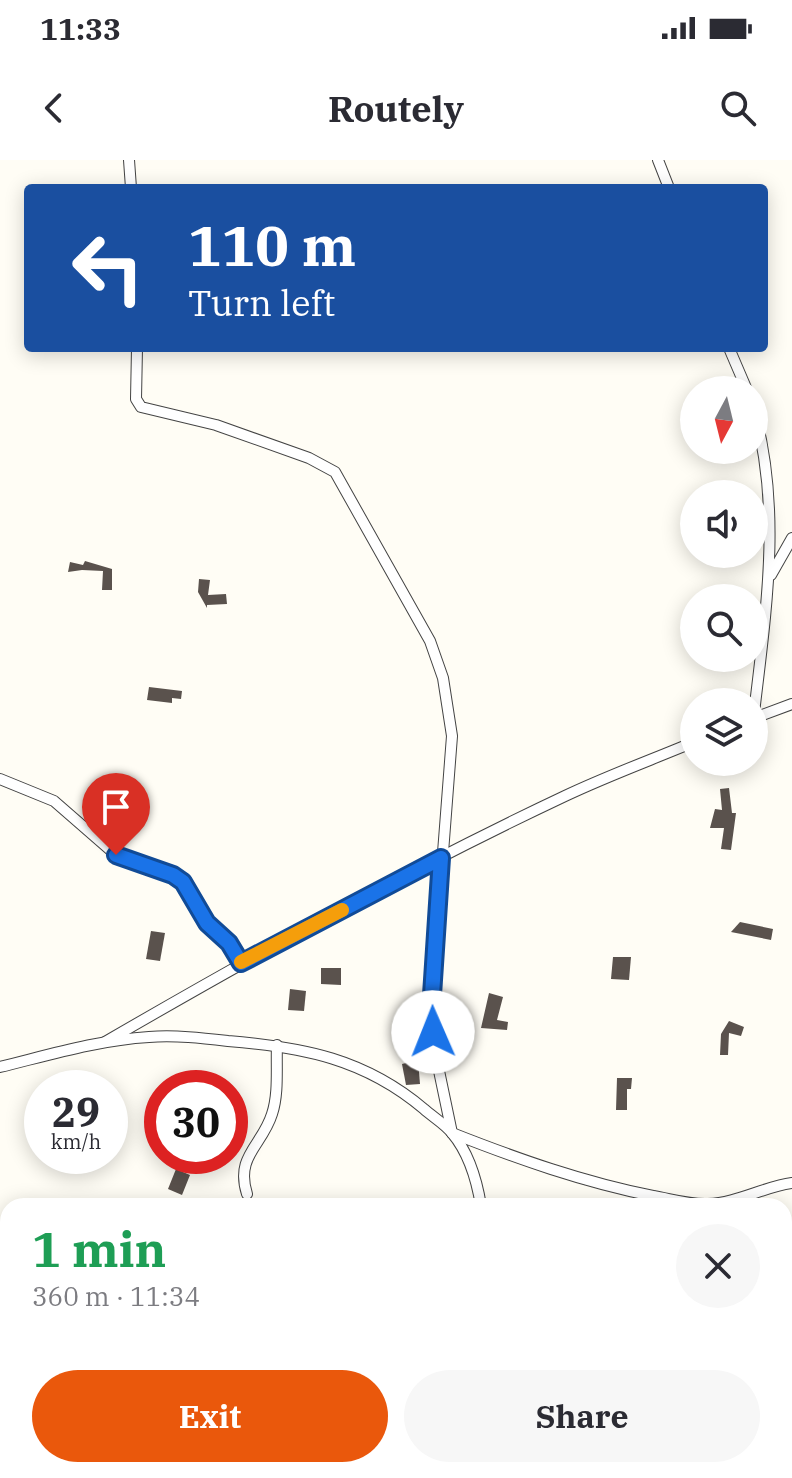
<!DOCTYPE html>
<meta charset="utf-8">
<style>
:root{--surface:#fff;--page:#f7f7f7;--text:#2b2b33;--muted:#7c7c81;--accent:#ea580c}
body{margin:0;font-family:"IBM Plex Serif",serif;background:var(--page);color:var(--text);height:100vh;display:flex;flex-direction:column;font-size:30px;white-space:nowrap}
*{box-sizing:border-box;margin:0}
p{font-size:26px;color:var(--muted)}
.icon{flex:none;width:44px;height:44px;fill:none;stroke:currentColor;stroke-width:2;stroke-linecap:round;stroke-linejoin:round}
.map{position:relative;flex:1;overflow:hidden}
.panel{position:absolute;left:0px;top:1038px;width:792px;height:280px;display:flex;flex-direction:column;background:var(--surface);border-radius:24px 24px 0 0;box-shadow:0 4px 20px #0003}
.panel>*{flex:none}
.top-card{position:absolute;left:24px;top:24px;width:744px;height:168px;border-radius:8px;box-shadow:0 4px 20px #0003;background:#1a4fa0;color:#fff;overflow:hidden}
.needle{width:52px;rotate:187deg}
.fabs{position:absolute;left:680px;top:216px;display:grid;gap:16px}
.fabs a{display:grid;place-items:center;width:88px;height:88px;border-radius:50%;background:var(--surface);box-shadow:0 4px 20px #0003;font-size:40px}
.speed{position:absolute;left:24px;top:910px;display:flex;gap:16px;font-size:40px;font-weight:700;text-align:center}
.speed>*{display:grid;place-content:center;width:104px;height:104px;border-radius:50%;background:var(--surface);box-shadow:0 4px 20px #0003;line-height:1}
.speed small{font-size:20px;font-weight:400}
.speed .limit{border:12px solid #d22;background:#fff;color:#111}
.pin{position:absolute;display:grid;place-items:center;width:68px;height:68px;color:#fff;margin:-82px -34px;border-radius:50% 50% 50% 0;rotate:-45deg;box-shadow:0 0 8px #0007}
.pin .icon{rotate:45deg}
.me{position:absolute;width:88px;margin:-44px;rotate:359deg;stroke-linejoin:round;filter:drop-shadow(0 0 6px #0008)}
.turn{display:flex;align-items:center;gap:28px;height:168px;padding:0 32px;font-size:36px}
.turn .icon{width:104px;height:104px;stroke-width:2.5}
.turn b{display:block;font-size:56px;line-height:68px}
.round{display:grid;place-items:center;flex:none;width:84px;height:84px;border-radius:42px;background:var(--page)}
.headline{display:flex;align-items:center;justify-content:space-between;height:136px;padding:0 32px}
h1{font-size:48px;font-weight:700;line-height:60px;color:#1e9e55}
.button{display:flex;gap:16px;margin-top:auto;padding:16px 32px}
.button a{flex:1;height:92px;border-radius:48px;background:var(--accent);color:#fff;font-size:32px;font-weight:700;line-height:92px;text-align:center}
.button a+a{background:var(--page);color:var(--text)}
.status{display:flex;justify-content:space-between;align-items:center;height:56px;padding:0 40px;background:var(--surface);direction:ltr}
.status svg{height:22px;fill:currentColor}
header{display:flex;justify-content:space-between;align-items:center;height:104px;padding:0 32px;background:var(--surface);font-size:36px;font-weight:700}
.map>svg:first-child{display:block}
.building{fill:#5a524d}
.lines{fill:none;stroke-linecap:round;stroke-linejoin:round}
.minor-casing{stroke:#444;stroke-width:12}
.highway-casing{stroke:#222;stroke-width:18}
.minor{stroke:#fff;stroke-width:10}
.highway{stroke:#f5a25d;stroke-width:16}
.route-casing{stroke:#114b97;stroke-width:20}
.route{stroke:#1a73e8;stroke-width:14}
.slow{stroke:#f59e0b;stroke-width:14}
</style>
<div class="status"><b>11:33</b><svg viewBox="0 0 49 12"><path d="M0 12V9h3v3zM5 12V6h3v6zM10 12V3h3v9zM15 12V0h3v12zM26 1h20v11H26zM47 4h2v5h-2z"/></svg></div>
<header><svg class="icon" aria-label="back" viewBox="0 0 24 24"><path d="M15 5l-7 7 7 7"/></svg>Routely<svg class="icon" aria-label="search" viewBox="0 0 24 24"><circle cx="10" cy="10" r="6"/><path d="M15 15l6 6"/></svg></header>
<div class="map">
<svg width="792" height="1318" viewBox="0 0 792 1318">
<rect width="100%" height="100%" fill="#fffdf5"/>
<g class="building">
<path d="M 85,401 L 112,409 L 112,430 L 102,430 L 103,411 L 82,410 L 68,412 L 70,402 L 83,405 Z"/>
<path d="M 199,419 L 210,420 L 208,435 L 226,434 L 227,444 L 207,445 L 207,448 L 198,432 Z"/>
<path d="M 149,527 L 182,531 L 181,539 L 172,538 L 172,543 L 147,540 Z"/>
<path d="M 729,628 L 732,653 L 736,653 L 731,690 L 721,689 L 724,668 L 710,668 L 715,649 L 722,650 L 720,629 Z"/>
<path d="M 740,762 L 773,769 L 771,780 L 731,772 Z"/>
<path d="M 151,771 L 165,773 L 160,801 L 146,799 Z"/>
<path d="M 613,797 L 631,797 L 629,820 L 611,819 Z"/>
<path d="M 321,808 L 341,808 L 341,825 L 321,824 Z"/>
<path d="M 290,829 L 306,831 L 304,851 L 288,850 Z"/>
<path d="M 489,833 L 503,837 L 497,860 L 508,862 L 507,870 L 481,868 Z"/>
<path d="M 729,861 L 744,867 L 741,876 L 729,873 L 728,895 L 720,895 L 721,874 Z"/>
<path d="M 418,900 L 420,924 L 406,925 L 402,904 Z"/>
<path d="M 617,918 L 632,918 L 631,929 L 627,929 L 627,950 L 616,950 Z"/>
<path d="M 176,1009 L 190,1015 L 182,1035 L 168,1029 Z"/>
</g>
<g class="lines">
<defs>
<g id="minor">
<path d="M 129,0 L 131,28"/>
<path d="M 658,0 L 669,28"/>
<path d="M 137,188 L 136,239 L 141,247 L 216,265 L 309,298 L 335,312 L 430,481 L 443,518 L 452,576 L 432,835 L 438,906 L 452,973"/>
<path d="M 729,188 L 747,230"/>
<path d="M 754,250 C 782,350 766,451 754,553"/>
<path d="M 771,415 L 792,378"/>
<path d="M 754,558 L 792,544"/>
<path d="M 0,619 L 54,641 L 116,695 L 179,718 L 207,763 L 229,783 L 241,803"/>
<path d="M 105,882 C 255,795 408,710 565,636 C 607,616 651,600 694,582"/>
<path d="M 0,907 C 49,895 98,880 149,877 C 175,875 202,878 228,881 C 303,887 365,899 424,949 C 433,957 445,964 452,973 C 469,993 477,1021 481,1046"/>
<path d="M 452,973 C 518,999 583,1022 653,1036 C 671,1039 690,1045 708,1044 C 737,1043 763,1027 792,1023"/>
<path d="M 247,1034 C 235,996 262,986 272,954 C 279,933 276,907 277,885"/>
<path d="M 636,1046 L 653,1036"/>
<path d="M 196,1318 L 197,1310"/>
<path d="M 392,1318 L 393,1310"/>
</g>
<g id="highway">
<path d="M 0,1187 L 8,1188"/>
<path d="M 784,1258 L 792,1259"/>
</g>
</defs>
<use href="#minor" class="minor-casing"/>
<use href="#highway" class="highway-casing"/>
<use href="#minor" class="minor"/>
<use href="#highway" class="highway"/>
</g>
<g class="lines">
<defs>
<path id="route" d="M 116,695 L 173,715 L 183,722 L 207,763 L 229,783 L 241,803 L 441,698 L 432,835 L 433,872"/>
</defs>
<use href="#route" class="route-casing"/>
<use href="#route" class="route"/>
<path class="slow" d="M 241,802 L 342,750"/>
</g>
</svg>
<div class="fabs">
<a><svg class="needle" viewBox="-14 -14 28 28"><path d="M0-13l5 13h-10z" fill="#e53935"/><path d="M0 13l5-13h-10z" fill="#7c7c81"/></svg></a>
<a><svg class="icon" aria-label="sound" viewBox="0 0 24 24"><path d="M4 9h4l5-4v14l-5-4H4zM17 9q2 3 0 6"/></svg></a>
<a><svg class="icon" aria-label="search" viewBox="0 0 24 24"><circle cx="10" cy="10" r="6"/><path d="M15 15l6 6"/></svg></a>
<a><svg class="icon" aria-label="layers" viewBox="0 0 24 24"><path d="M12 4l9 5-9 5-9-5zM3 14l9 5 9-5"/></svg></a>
</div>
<div class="speed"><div>29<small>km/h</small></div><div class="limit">30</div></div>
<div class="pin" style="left:116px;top:695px;background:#d93025"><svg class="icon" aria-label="arrive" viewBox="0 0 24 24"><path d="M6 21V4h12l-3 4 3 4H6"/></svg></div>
<svg class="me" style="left:433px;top:872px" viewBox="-20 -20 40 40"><circle r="19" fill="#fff"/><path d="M0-13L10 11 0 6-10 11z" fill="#1a73e8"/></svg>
<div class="top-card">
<div class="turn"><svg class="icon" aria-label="left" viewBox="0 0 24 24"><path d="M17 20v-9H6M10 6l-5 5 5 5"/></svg><div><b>110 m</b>Turn left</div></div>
</div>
<section class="panel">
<div class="headline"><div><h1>1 min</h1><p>360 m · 11:34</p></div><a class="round"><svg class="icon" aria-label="close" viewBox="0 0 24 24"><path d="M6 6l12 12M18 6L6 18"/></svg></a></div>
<div class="button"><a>Exit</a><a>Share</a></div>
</section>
</div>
